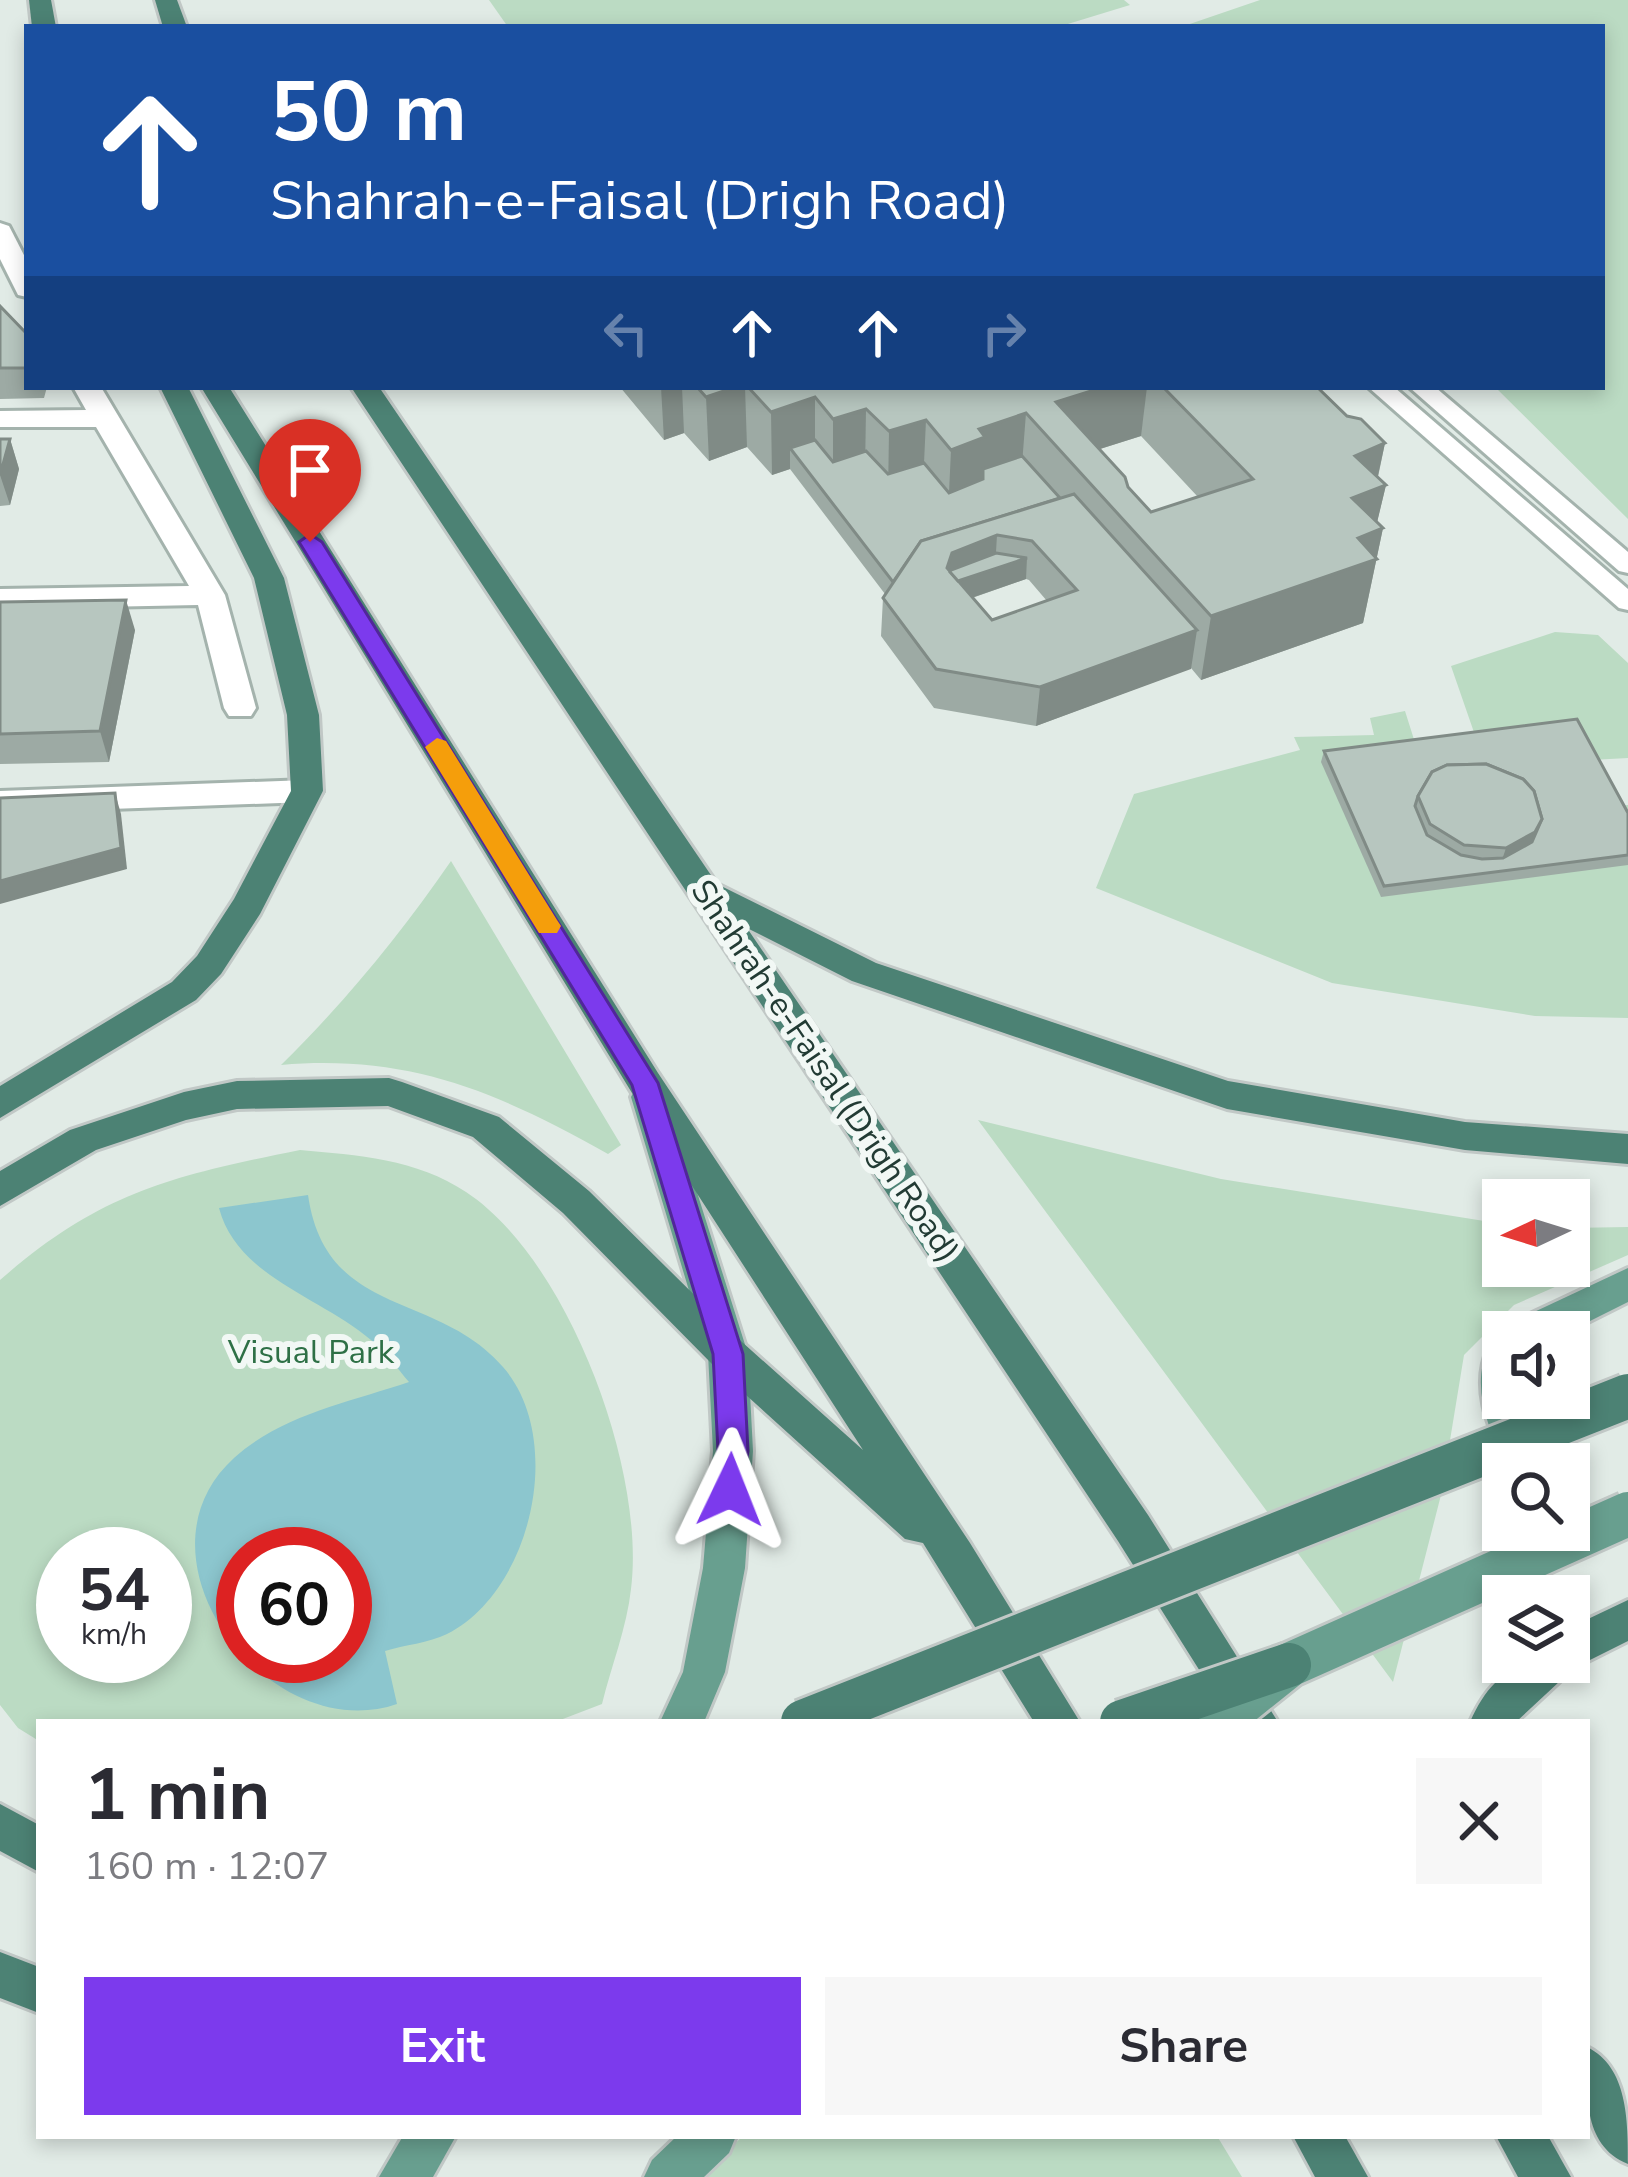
<!DOCTYPE html>
<meta charset="utf-8">
<style>
:root{--surface:#fff;--page:#f7f7f7;--text:#2b2b33;--muted:#7c7c81;--accent:#7c3aed}
body{margin:0;font-family:"Nunito Sans",sans-serif;background:var(--page);color:var(--text);height:100vh;display:flex;flex-direction:column;font-size:45px;white-space:nowrap}
*{box-sizing:border-box;margin:0}
p{font-size:39px;color:var(--muted)}
.icon{flex:none;width:66px;height:66px;fill:none;stroke:currentColor;stroke-width:2;stroke-linecap:round;stroke-linejoin:round}
.map{position:relative;flex:1;overflow:hidden}
.sheet{position:absolute;left:36px;top:1719px;width:1554px;height:420px;display:flex;flex-direction:column;background:var(--surface);border-radius:0px;box-shadow:0 6px 18px #0003}
.sheet>*{flex:none}
.banner{position:absolute;left:24px;top:24px;width:1581px;height:366px;border-radius:0px;box-shadow:0 6px 18px #0003;background:#1a4fa0;color:#fff;overflow:hidden}
.needle{width:78px;rotate:266deg}
.controls{position:absolute;left:1482px;top:1179px;display:grid;gap:24px}
.controls a{display:grid;place-items:center;width:108px;height:108px;border-radius:0px;background:var(--surface);box-shadow:0 6px 18px #0003;font-size:60px}
.speed{position:absolute;left:36px;top:1527px;display:flex;gap:24px;font-size:60px;font-weight:700;text-align:center}
.speed>*{display:grid;place-content:center;width:156px;height:156px;border-radius:50%;background:var(--surface);box-shadow:0 6px 18px #0003;line-height:1}
.speed small{font-size:30px;font-weight:400}
.speed .limit{border:18px solid #d22;background:#fff;color:#111}
.pin{position:absolute;display:grid;place-items:center;width:102px;height:102px;color:#fff;margin:-123px -51px;border-radius:50% 50% 50% 0;rotate:-45deg;box-shadow:0 0 12px #0007}
.pin .icon{rotate:45deg}
.me{position:absolute;width:132px;margin:-66px;rotate:2deg;stroke-linejoin:round;filter:drop-shadow(0 0 9px #0008)}
.turn{display:flex;align-items:center;gap:42px;height:252px;padding:0 48px;font-size:54px}
.turn .icon{width:156px;height:156px;stroke-width:2.5}
.turn b{display:block;font-size:84px;line-height:102px}
.lanes{display:flex;align-items:center;height:114px;padding:0 48px;background:#0003;justify-content:center;gap:60px;direction:ltr}
.lanes .off{opacity:.35}
.round{display:grid;place-items:center;flex:none;width:126px;height:126px;border-radius:0px;background:var(--page)}
.overview{display:flex;align-items:center;justify-content:space-between;height:204px;padding:0 48px}
h1{font-size:72px;font-weight:700;line-height:90px}
.primary-button{display:flex;gap:24px;margin-top:auto;padding:24px 48px}
.primary-button a{flex:1;height:138px;border-radius:0px;background:var(--accent);color:#fff;font-size:48px;font-weight:700;line-height:138px;text-align:center}
.primary-button a+a{background:var(--page);color:var(--text)}
.map>svg:first-child{display:block}
.green{fill:#bbdbc3;fill-rule:evenodd}
.water{fill:#8cc6ce;fill-rule:evenodd}
.lines{fill:none;stroke-linecap:round;stroke-linejoin:round}
.service-casing{stroke:#a4b3ad;stroke-width:6}
.minor-casing{stroke:#a4b3ad;stroke-width:6}
.primary-casing{stroke:#c1c8c6;stroke-width:6}
.trunk-casing{stroke:#c1c8c6;stroke-width:6}
.service{fill:#fff;fill-rule:evenodd}
.minor{fill:#fff;fill-rule:evenodd}
.primary{fill:#689f8f;fill-rule:evenodd}
.trunk{fill:#4c8274;fill-rule:evenodd}
.primary-bridge-casing{stroke:#c1c8c6;stroke-width:50;stroke-linecap:butt}
.trunk-bridge-casing{stroke:#c1c8c6;stroke-width:50;stroke-linecap:butt}
.primary-bridge{stroke:#689f8f;stroke-width:44}
.trunk-bridge{stroke:#4c8274;stroke-width:44}
.wall{fill:#9daaa4;fill-rule:evenodd}
.shaded-wall{fill:#808b86}
.building{fill:#b7c6bf;stroke:#808b86;stroke-width:3;fill-rule:evenodd}
.route{fill:#7c3aed;stroke:#51269a;stroke-width:3}
.slow{fill:#f59e0b}
.labels{text-anchor:middle;dominant-baseline:central;stroke-width:12;stroke-linejoin:round;paint-order:stroke}
.street-label{font-size:33px;fill:#223b34;stroke:#f2f8f5}
.park-label{font-size:33px;fill:#2e7046;stroke:#f2f8f5}
</style>
<div class="map">
<svg width="1628" height="2177" viewBox="0 0 1628 2177">
<rect width="100%" height="100%" fill="#e1ebe6"/>
<g class="green">
<path d="M 489,0 L 1124,0 L 1130,5 L 1058,27 L 508,27 Z"/>
<path d="M 1260,0 L 1628,0 L 1628,519 L 1495,387 L 1602,387 L 1602,27 L 1181,27 Z"/>
<path d="M 1555,632 L 1598,635 L 1628,663 L 1628,758 L 1591,760 L 1615,806 L 1628,805 L 1628,1018 L 1535,1016 L 1332,983 L 1096,888 L 1134,794 L 1300,750 L 1294,737 L 1374,735 L 1370,718 L 1405,711 L 1417,749 L 1477,741 L 1451,666 Z"/>
<path d="M 451,861 L 621,1145 L 608,1154 C 498,1092 409,1054 281,1065 C 345,1002 400,935 451,861 Z"/>
<path d="M 978,1120 L 1221,1179 L 1503,1224 L 1503,1266 L 1569,1266 L 1569,1228 L 1628,1227 L 1628,1255 L 1514,1305 L 1464,1355 L 1441,1495 L 1393,1682 Z"/>
<path d="M 300,1150 C 357,1155 417,1159 466,1192 C 568,1259 646,1470 631,1589 C 627,1627 611,1667 602,1704 L 555,1722 L 39,1722 L 39,1741 L 18,1728 L 0,1705 L 0,1280 C 101,1192 172,1176 300,1150 ZM 63,1554 L 165,1554 L 165,1656 L 63,1656 ZM 243,1554 L 345,1554 L 345,1656 L 243,1656 Z"/>
<path d="M 743,2136 L 1217,2136 L 1242,2177 L 699,2177 Z"/>
</g>
<path class="water" d="M 308,1195 C 326,1319 437,1290 503,1367 C 566,1439 532,1591 447,1634 C 429,1643 404,1645 385,1651 L 397,1704 C 269,1748 124,1558 234,1458 C 281,1415 350,1402 409,1382 C 397,1368 385,1351 371,1340 C 321,1297 237,1277 219,1208 ZM 243,1554 L 345,1554 L 345,1656 L 243,1656 Z"/>
<g class="lines">
<defs>
<g id="service">
<path d="M 1368,387 L 1394,387 L 1628,589 L 1628,610 L 1619,608 Z"/>
<path d="M 1409,387 L 1435,387 L 1628,552 L 1628,573 L 1619,571 Z"/>
</g>
<g id="minor">
<path d="M 0,223 L 9,226 L 27,261 L 27,297 L 18,295 L 0,259 Z"/>
<path d="M 73,387 L 101,387 L 225,595 L 256,708 L 251,716 L 229,716 L 224,708 L 198,605 L 0,609 L 0,589 L 189,586 L 96,427 L 0,427 L 0,411 L 86,410 Z"/>
<path d="M 307,780 L 318,783 L 323,791 L 318,799 L 307,802 L 0,813 L 0,791 Z"/>
</g>
<g id="primary">
<path d="M 649,1083 L 662,1087 L 667,1097 L 748,1354 L 753,1451 L 745,1568 L 725,1672 L 704,1722 L 660,1722 L 683,1672 L 703,1568 L 713,1451 L 708,1354 L 631,1097 L 636,1087 Z"/>
<path d="M 1628,1268 L 1628,1302 L 1568,1332 L 1512,1332 L 1517,1320 Z"/>
<path d="M 1503,1341 L 1503,1398 L 1521,1398 L 1545,1464 L 1505,1464 C 1488,1427 1470,1386 1489,1346 Z"/>
<path d="M 403,2136 L 456,2136 L 433,2177 L 379,2177 Z"/>
<path d="M 677,2136 L 736,2136 L 729,2153 L 704,2177 L 644,2177 L 652,2160 Z"/>
</g>
<g id="trunk">
<path d="M 29,0 L 51,0 L 56,27 L 32,27 Z"/>
<path d="M 155,0 L 177,0 L 187,27 L 163,27 Z"/>
<path d="M 160,387 L 188,387 L 284,578 L 319,715 L 323,791 L 260,914 L 221,974 L 196,1000 L 0,1118 L 0,1086 L 172,982 L 197,956 L 234,899 L 291,791 L 287,715 L 254,578 Z"/>
<path d="M 201,387 L 229,387 L 658,1073 L 970,1543 L 1080,1722 L 1034,1722 L 923,1543 L 905,1539 L 714,1366 L 563,1213 L 473,1137 L 388,1106 L 237,1109 L 186,1120 L 96,1150 L 0,1206 L 0,1171 L 70,1130 L 184,1092 L 237,1081 L 389,1078 L 402,1082 L 499,1117 L 589,1191 L 742,1342 L 863,1450 L 632,1093 Z"/>
<path d="M 351,387 L 379,387 L 717,884 L 876,963 L 1228,1081 L 1465,1122 L 1628,1134 L 1628,1164 L 1465,1150 L 1227,1109 L 852,981 L 747,928 L 1148,1515 L 1278,1722 L 1232,1722 L 1118,1541 Z"/>
<path d="M 1628,1600 L 1628,1641 L 1574,1668 L 1516,1722 L 1470,1722 C 1493,1671 1517,1662 1569,1662 L 1569,1628 Z"/>
<path d="M 0,1804 L 39,1825 L 39,1872 L 0,1851 Z"/>
<path d="M 0,1952 L 39,1967 L 39,2013 L 0,1998 Z"/>
<path d="M 1587,2047 C 1628,2067 1628,2121 1628,2164 C 1581,2145 1587,2090 1587,2047 Z"/>
<path d="M 1293,2136 L 1345,2136 L 1368,2177 L 1315,2177 Z"/>
<path d="M 1496,2136 L 1548,2136 L 1571,2177 L 1518,2177 Z"/>
</g>
</defs>
<use href="#service" class="service-casing"/>
<use href="#minor" class="minor-casing"/>
<use href="#primary" class="primary-casing"/>
<use href="#trunk" class="trunk-casing"/>
<use href="#service" class="service"/>
<use href="#minor" class="minor"/>
<use href="#primary" class="primary"/>
<use href="#trunk" class="trunk"/>
<defs>
<path id="primary-bridge" d="M 1218,1722 L 1289,1665 L 1628,1514"/>
<g id="trunk-bridge">
<path d="M 803,1722 L 1628,1396"/>
<path d="M 1122,1722 L 1289,1665"/>
</g>
</defs>
<use href="#primary-bridge" class="primary-bridge-casing"/>
<use href="#trunk-bridge" class="trunk-bridge-casing"/>
<use href="#primary-bridge" class="primary-bridge"/>
<use href="#trunk-bridge" class="trunk-bridge"/>
</g>
<g class="wall">
<path d="M 0,306 L 27,334 L 27,387 L 47,387 L 44,398 L 0,399 Z"/>
<path d="M 620,387 L 1317,387 L 1347,416 L 1385,443 L 1378,477 L 1386,485 L 1377,522 L 1383,528 L 1363,623 L 1201,680 L 1191,668 L 1036,726 L 934,708 L 881,636 L 883,598 L 885,594 L 790,469 L 772,475 L 747,447 L 709,461 L 684,433 L 664,440 ZM 1141,436 L 1198,497 L 1151,512 L 1128,487 L 1100,449 ZM 1026,579 L 1029,580 L 1047,601 L 992,620 L 972,598 Z"/>
<path d="M 0,439 L 10,439 L 19,469 L 10,505 L 0,506 Z"/>
<path d="M 0,602 L 135,630 L 109,762 L 0,764 Z"/>
<path d="M 1324,751 L 1628,813 L 1628,865 L 1381,897 L 1321,762 Z"/>
</g>
<g class="shaded-wall">
<path d="M 661,387 L 682,387 L 684,433 L 664,440 Z"/>
<path d="M 736,387 L 745,387 L 747,447 L 709,461 L 706,397 Z"/>
<path d="M 1104,387 L 1147,387 L 1141,436 L 1068,459 L 1056,402 Z"/>
<path d="M 815,397 L 815,461 L 790,448 L 790,469 L 772,475 L 771,412 Z"/>
<path d="M 866,409 L 865,472 L 833,483 L 833,419 Z"/>
<path d="M 1026,413 L 1021,477 L 948,514 L 951,450 L 979,429 Z"/>
<path d="M 926,420 L 923,484 L 888,495 L 889,431 Z"/>
<path d="M 10,439 L 19,469 L 10,505 L 0,475 Z"/>
<path d="M 1385,443 L 1375,489 L 1386,485 L 1375,531 L 1383,528 L 1363,623 L 1201,680 L 1211,616 L 1338,562 L 1355,456 Z"/>
<path d="M 1072,512 L 1032,541 L 997,535 L 995,569 L 1027,558 L 1026,579 L 945,607 L 920,558 Z"/>
<path d="M 126,600 L 135,630 L 109,762 L 100,731 Z"/>
<path d="M 1197,630 L 1191,669 L 1036,726 L 1040,687 Z"/>
<path d="M 115,793 L 121,814 L 127,869 L 0,904 L 0,881 Z"/>
<path d="M 1542,819 L 1535,840 L 1499,869 L 1506,848 Z"/>
</g>
<g class="building">
<path d="M 0,306 L 27,334 L 27,368 L 0,368 Z"/>
<path d="M 697,387 L 736,387 L 706,397 Z"/>
<path d="M 748,387 L 1104,387 L 1056,402 L 1125,477 L 1128,487 L 1151,512 L 1253,479 L 1163,387 L 1317,387 L 1347,416 L 1361,419 L 1385,443 L 1355,456 L 1386,485 L 1352,498 L 1383,528 L 1358,538 L 1377,559 L 1211,616 L 1026,413 L 979,429 L 985,437 L 951,450 L 926,420 L 889,431 L 866,409 L 833,419 L 815,397 L 771,412 Z"/>
<path d="M 0,439 L 10,439 L 0,475 Z"/>
<path d="M 815,440 L 833,462 L 866,451 L 888,474 L 924,463 L 949,493 L 983,479 L 983,469 L 1022,456 L 1060,498 L 921,541 L 893,582 L 790,448 Z"/>
<path d="M 1074,494 L 1197,630 L 1040,687 L 936,669 L 883,598 L 921,541 ZM 997,535 L 1032,541 L 1077,590 L 992,620 L 947,568 L 952,553 Z"/>
<path d="M 996,553 L 1027,558 L 958,581 L 950,572 L 951,570 Z"/>
<path d="M 126,600 L 100,731 L 0,734 L 0,602 Z"/>
<path d="M 1577,719 L 1628,813 L 1628,855 L 1384,886 L 1324,751 ZM 1486,764 L 1523,779 L 1534,791 L 1542,819 L 1532,842 L 1503,858 L 1482,859 L 1461,855 L 1427,835 L 1415,806 L 1418,796 L 1432,772 L 1447,765 Z"/>
<path d="M 1486,764 L 1523,779 L 1534,791 L 1542,819 L 1535,832 L 1506,848 L 1464,845 L 1430,824 L 1418,796 L 1432,772 L 1447,765 Z"/>
<path d="M 115,793 L 121,848 L 0,881 L 0,798 Z"/>
</g>
<path class="route" d="M 310,534 L 322,542 L 658,1083 L 743,1354 L 748,1451 L 741,1500 L 730,1504 L 719,1500 L 715,1490 L 718,1451 L 713,1354 L 632,1085 L 299,542 Z"/>
<path class="slow" d="M 437,738 L 446,741 L 557,920 L 561,926 L 557,933 L 539,933 L 425,747 Z"/>
<g class="labels">
<g class="street-label">
<text transform="translate(825 1071) rotate(56)">Shahrah-e-Faisal (Drigh Road)</text>
</g>
<g class="park-label">
<text x="311" y="1352">Visual Park</text>
</g>
</g>
</svg>
<div class="controls">
<a><svg class="needle" viewBox="-14 -14 28 28"><path d="M0-13l5 13h-10z" fill="#e53935"/><path d="M0 13l5-13h-10z" fill="#7c7c81"/></svg></a>
<a><svg class="icon" aria-label="sound" viewBox="0 0 24 24"><path d="M4 9h4l5-4v14l-5-4H4zM17 9q2 3 0 6"/></svg></a>
<a><svg class="icon" aria-label="search" viewBox="0 0 24 24"><circle cx="10" cy="10" r="6"/><path d="M15 15l6 6"/></svg></a>
<a><svg class="icon" aria-label="layers" viewBox="0 0 24 24"><path d="M12 4l9 5-9 5-9-5zM3 14l9 5 9-5"/></svg></a>
</div>
<div class="speed"><div>54<small>km/h</small></div><div class="limit">60</div></div>
<div class="pin" style="left:310px;top:542px;background:#d93025"><svg class="icon" aria-label="arrive" viewBox="0 0 24 24"><path d="M6 21V4h12l-3 4 3 4H6"/></svg></div>
<svg class="me" style="left:730px;top:1490px" viewBox="-20 -20 40 40"><path d="M0-17L14 15 0 8-14 15z" fill="#7c3aed" stroke="#fff" stroke-width="4"/></svg>
<div class="banner">
<div class="turn"><svg class="icon" aria-label="ahead" viewBox="0 0 24 24"><path d="M12 20V5M6 11l6-6 6 6"/></svg><div><b>50 m</b>Shahrah-e-Faisal (Drigh Road)</div></div>
<div class="lanes"><svg class="icon off" aria-label="left" viewBox="0 0 24 24"><path d="M17 20v-9H6M10 6l-5 5 5 5"/></svg><svg class="icon" aria-label="ahead" viewBox="0 0 24 24"><path d="M12 20V5M6 11l6-6 6 6"/></svg><svg class="icon" aria-label="ahead" viewBox="0 0 24 24"><path d="M12 20V5M6 11l6-6 6 6"/></svg><svg class="icon off" aria-label="right" viewBox="0 0 24 24"><path d="M7 20v-9h11M14 6l5 5-5 5"/></svg></div>
</div>
<section class="sheet">
<div class="overview"><div><h1>1 min</h1><p>160 m · 12:07</p></div><a class="round"><svg class="icon" aria-label="close" viewBox="0 0 24 24"><path d="M6 6l12 12M18 6L6 18"/></svg></a></div>
<div class="primary-button"><a>Exit</a><a>Share</a></div>
</section>
</div>
